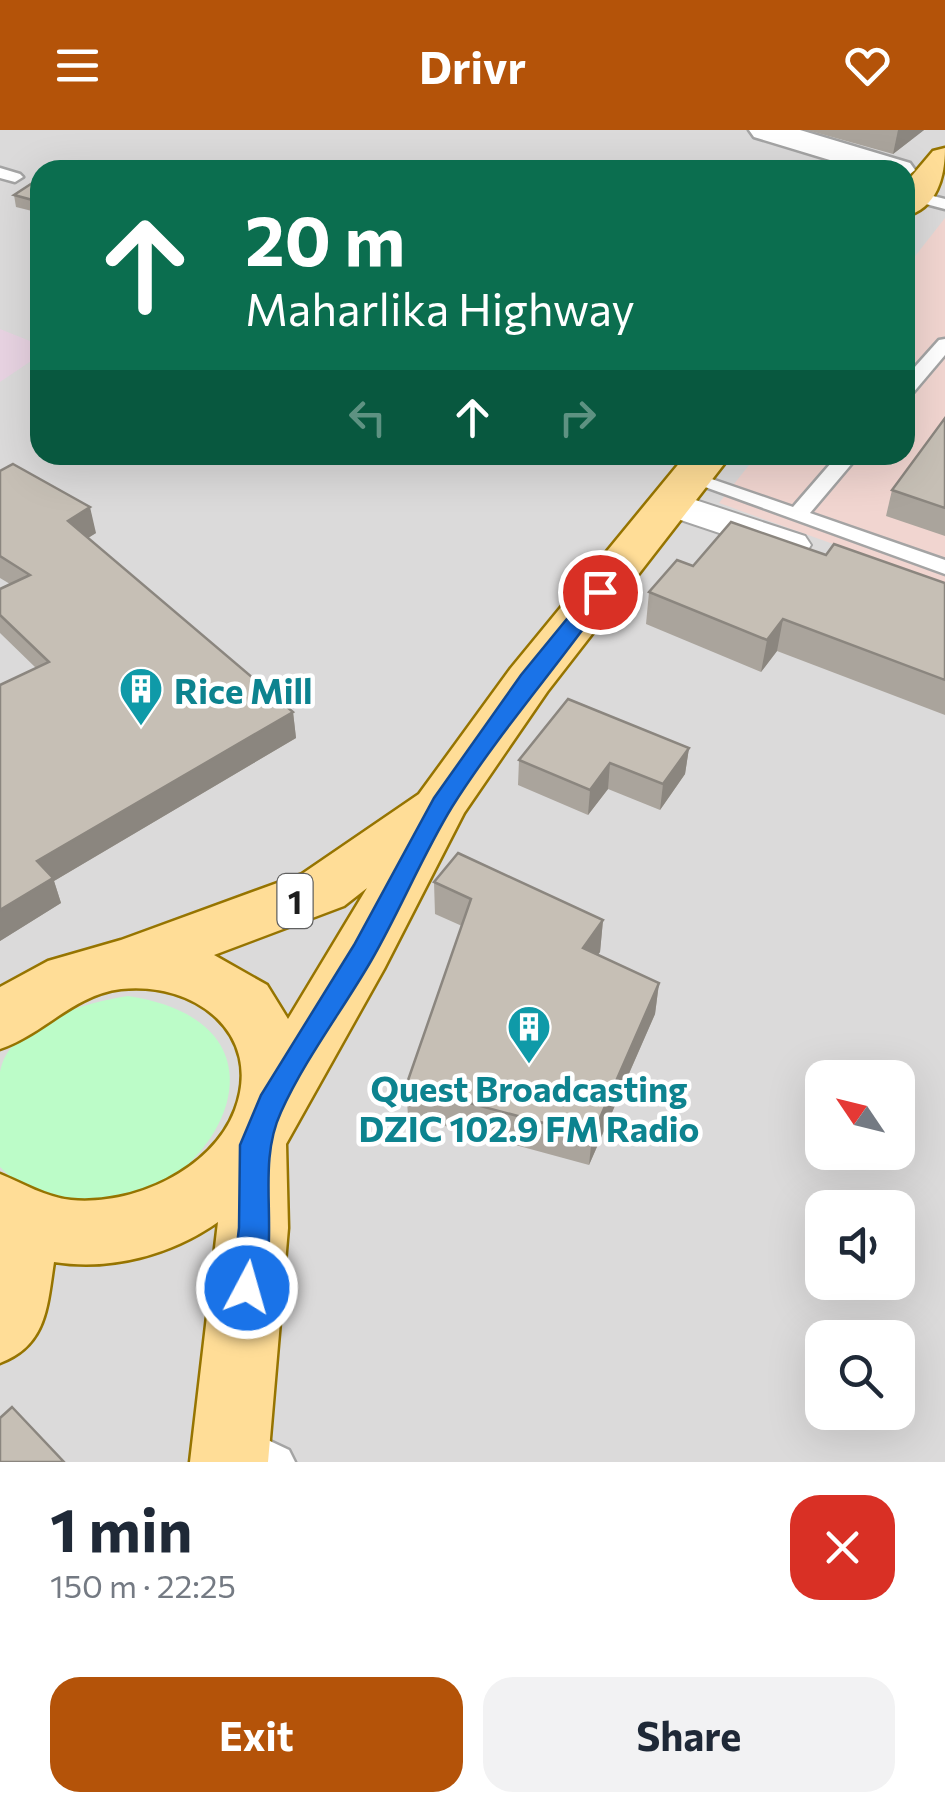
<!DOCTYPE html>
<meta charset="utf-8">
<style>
:root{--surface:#fff;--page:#f2f2f3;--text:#1f2937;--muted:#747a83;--accent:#b45309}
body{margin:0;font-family:Commissioner,sans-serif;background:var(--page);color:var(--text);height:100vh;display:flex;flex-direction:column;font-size:38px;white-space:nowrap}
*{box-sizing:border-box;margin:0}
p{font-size:32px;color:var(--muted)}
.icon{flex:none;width:55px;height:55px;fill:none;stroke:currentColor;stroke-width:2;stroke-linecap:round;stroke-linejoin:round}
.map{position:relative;height:1332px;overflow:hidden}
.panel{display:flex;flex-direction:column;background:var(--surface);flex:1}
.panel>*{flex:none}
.hud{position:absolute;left:30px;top:30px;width:885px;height:305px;border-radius:30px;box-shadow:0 10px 40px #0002;background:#0b6e4f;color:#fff;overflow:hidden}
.needle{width:65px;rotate:305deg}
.controls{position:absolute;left:805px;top:930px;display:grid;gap:20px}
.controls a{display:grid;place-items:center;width:110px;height:110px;border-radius:20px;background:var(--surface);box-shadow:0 10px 40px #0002;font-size:50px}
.pin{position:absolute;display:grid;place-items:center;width:85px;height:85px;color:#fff;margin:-42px;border:5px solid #fff;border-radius:50%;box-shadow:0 2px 10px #0007}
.me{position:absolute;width:110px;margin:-55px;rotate:6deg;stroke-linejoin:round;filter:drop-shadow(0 0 8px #0008)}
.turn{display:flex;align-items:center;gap:35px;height:210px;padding:0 50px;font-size:45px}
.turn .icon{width:130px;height:130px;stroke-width:2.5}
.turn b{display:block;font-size:70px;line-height:85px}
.lanes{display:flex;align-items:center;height:95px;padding:0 50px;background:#0003;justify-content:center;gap:50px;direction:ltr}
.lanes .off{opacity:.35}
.round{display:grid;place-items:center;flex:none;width:105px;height:105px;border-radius:30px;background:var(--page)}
.headline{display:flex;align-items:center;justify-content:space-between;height:170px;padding:0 50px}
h1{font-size:60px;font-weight:700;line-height:75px}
.primary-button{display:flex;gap:20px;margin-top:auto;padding:20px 50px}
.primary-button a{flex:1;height:115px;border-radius:30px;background:var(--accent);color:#fff;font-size:40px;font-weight:700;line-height:115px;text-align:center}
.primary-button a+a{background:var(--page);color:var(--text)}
header{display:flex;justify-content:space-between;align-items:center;height:130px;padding:0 50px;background:var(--accent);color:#fff;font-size:45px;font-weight:700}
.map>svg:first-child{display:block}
.residential{fill:#dbdada;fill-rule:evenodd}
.commercial{fill:#f1d5d0}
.industrial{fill:#e8d3e2}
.park{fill:#bcfcc8}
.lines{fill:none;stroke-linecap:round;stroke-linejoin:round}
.service-casing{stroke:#a4a4a4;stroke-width:5}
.minor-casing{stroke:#a4a4a4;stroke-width:4}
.tertiary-casing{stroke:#a4a4a4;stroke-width:5}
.primary-casing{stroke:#967400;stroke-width:5}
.service{fill:#fff;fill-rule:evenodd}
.minor{fill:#fff;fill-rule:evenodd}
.tertiary{fill:#fff;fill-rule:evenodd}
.primary{fill:#ffdd97;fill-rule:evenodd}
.wall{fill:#aaa49c}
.shaded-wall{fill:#8b867f}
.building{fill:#c6bfb5;stroke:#8b867f;stroke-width:2.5}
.route{fill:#1a73e8;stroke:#114b97;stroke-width:2.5}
.labels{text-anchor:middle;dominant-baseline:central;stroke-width:9;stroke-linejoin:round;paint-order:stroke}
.shield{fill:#fff;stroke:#616161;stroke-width:2.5}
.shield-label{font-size:32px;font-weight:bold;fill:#1d1d1d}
.culture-label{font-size:35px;font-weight:bold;fill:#0d838f;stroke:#fff;text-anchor:start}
</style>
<header><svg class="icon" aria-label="menu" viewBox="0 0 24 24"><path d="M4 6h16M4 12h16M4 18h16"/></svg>Drivr<svg class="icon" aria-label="heart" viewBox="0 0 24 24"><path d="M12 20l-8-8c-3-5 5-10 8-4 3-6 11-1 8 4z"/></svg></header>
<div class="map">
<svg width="945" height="1332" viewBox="0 0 945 1332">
<rect width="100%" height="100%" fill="#efece2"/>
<path class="residential" d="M 0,0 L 945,0 L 945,1332 L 0,1332 ZM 40,40 L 905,40 L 905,325 L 40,325 ZM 822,948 L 898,948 L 898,1022 L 822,1022 ZM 822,1078 L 898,1078 L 898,1152 L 822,1152 ZM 822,1208 L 898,1208 L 898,1282 L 822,1282 Z"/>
<path class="commercial" d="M 945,88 L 945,454 L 719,373 L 757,325 L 905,325 L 905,139 Z"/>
<path class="industrial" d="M 0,199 L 40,215 L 40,225 L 0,252 Z"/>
<path class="park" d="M 128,866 C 362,902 138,1177 0,1037 C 0,1007 0,972 0,942 C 8,893 88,872 128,866 Z"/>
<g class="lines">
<defs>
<g id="service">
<path d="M 0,38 L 20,44 L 23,47 L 15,52 L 0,48 Z"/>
<path d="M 913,61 L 945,69 L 945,79 L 907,69 L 907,63 Z"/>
<path d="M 945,209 L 945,225 L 912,264 L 905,266 L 905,248 L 939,210 Z"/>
<path d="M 838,325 L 859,325 L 810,383 L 945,430 L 945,444 L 683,349 L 693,343 L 700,345 L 793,377 Z"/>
<path d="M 240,1297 L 289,1320 L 295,1332 L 238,1332 L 228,1327 L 222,1315 L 228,1303 Z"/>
</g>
<path id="minor" d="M 671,362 L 805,406 L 811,415 L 805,424 L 791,427 L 657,382 L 652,374 L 657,366 Z"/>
<path id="tertiary" d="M 749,0 L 800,0 L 910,33 L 915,40 L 905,48 L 905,40 L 863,40 L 754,7 Z"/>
<g id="primary">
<path d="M 945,18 C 945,46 937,79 905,86 L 905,54 L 933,21 Z"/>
<path d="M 686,325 L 731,325 L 547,562 L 464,683 L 384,839 L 286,1014 L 288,1098 L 268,1332 L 190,1332 L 218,1092 C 171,1125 111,1141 54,1132 C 47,1177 47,1215 0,1233 L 0,1044 C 24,1054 45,1067 71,1070 C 131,1076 212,1041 235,980 C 264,903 194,851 121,859 C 73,865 44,904 0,919 L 0,857 L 48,831 L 121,810 L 302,744 L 419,664 L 511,538 ZM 367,758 L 288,889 L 267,855 L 214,825 L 344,776 Z"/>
</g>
</defs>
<use href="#service" class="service-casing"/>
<use href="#minor" class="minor-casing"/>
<use href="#tertiary" class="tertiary-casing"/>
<use href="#primary" class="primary-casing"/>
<use href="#service" class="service"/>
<use href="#minor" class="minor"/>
<use href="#tertiary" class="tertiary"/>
<use href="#primary" class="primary"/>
</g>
<g class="wall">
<path d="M 807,0 L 924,0 L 893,24 Z"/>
<path d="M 40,48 L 40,83 L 16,77 L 14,65 Z"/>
<path d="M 945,288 L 945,406 L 886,386 L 892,360 Z"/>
<path d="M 0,341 L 96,403 L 88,408 L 293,582 L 296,608 L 54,751 L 61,773 L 0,811 L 36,538 L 0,503 L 0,459 L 10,454 L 0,448 Z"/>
<path d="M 826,425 L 945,453 L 945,585 L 777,521 L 761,542 L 646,494 L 649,462 L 693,436 Z"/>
<path d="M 689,618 L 685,644 L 660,680 L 608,659 L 588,685 L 518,655 L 519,630 Z"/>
<path d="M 434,752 L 603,790 L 600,822 L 597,825 L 659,853 L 655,884 L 589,1035 L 408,986 L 406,956 L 462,796 L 435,784 Z"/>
</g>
<g class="shaded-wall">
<path d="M 898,0 L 924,0 L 893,24 Z"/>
<path d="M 90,377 L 96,403 L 75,416 L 68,391 Z"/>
<path d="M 783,489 L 777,521 L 761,542 L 767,510 Z"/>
<path d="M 293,582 L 296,608 L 54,751 L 61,773 L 0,811 L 0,780 L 37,731 Z"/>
<path d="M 689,618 L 685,644 L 660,680 L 663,654 Z"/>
<path d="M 610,633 L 608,659 L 588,685 L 590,660 Z"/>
<path d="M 603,790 L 600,822 L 580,849 L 583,818 Z"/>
<path d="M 659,853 L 655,884 L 589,1035 L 592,1006 Z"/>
</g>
<g class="building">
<path d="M 64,32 L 95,40 L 52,40 Z"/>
<path d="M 40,48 L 40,72 L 14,65 Z"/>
<path d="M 945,288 L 945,378 L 892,360 Z"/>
<path d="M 13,334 L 90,377 L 68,391 L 293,582 L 37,731 L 53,748 L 0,780 L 0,555 L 49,532 L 0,485 L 0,459 L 30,445 L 0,426 L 0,341 Z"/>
<path d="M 731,392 L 826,425 L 834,414 L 945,453 L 945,550 L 783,489 L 767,510 L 649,462 L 677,430 L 693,436 Z"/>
<path d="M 568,569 L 689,618 L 663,654 L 610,633 L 590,660 L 519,630 Z"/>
<path d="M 458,723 L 603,790 L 583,818 L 659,853 L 592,1006 L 406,956 L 471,769 L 434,752 Z"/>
<path d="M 12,1277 L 64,1332 L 0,1332 L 0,1288 Z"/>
</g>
<path class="route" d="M 600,455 L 610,462 C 559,535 500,601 452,677 C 422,726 400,781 371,831 C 342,881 305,929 281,982 C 254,1040 283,1110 258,1168 L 247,1172 L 237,1168 L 232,1158 L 239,1098 L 240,1015 L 261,965 L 354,815 L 434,668 L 521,545 L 593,457 Z"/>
<defs>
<symbol id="building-pin" viewBox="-11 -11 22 30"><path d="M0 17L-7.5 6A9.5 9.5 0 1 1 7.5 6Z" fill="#0f9aa8" stroke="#fff"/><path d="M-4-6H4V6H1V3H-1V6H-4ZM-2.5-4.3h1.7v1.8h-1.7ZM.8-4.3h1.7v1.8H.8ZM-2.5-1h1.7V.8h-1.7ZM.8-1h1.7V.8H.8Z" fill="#fff"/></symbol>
</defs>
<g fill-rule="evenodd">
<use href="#building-pin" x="116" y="534" width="50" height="68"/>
<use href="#building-pin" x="504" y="872" width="50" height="68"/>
</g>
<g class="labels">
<rect class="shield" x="277.5" y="744" width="35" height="54" rx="8"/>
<g class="shield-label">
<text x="295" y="771">1</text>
</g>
<g class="culture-label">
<text x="174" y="559">Rice Mill</text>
<text x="529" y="957" text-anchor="middle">Quest Broadcasting<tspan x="529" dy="40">DZIC 102.9 FM Radio</tspan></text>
</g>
</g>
</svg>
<div class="controls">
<a><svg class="needle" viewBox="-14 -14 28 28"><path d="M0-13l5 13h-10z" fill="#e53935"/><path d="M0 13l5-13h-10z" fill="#747a83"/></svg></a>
<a><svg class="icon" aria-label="sound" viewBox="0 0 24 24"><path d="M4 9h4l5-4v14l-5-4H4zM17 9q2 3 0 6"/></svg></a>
<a><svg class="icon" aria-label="search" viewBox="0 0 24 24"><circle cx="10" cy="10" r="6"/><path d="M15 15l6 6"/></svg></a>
</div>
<div class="pin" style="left:600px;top:462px;background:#d93025"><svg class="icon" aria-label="arrive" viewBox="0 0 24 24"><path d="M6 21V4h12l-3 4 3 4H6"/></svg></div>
<svg class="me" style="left:247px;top:1158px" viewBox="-20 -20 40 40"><circle r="17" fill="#1a73e8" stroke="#fff" stroke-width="3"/><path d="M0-11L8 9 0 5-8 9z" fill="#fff"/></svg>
<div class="hud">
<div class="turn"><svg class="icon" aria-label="ahead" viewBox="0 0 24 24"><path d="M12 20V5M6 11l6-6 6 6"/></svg><div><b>20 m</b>Maharlika Highway</div></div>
<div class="lanes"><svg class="icon off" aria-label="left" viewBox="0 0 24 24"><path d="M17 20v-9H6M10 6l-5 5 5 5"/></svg><svg class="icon" aria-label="ahead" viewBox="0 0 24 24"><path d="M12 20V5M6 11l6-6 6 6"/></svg><svg class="icon off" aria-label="right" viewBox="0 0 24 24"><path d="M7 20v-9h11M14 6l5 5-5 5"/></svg></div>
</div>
</div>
<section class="panel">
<div class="headline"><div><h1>1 min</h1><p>150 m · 22:25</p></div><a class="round" style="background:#d93025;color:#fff"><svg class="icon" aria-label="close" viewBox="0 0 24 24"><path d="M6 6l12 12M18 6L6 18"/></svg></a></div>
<div class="primary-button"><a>Exit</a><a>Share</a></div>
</section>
